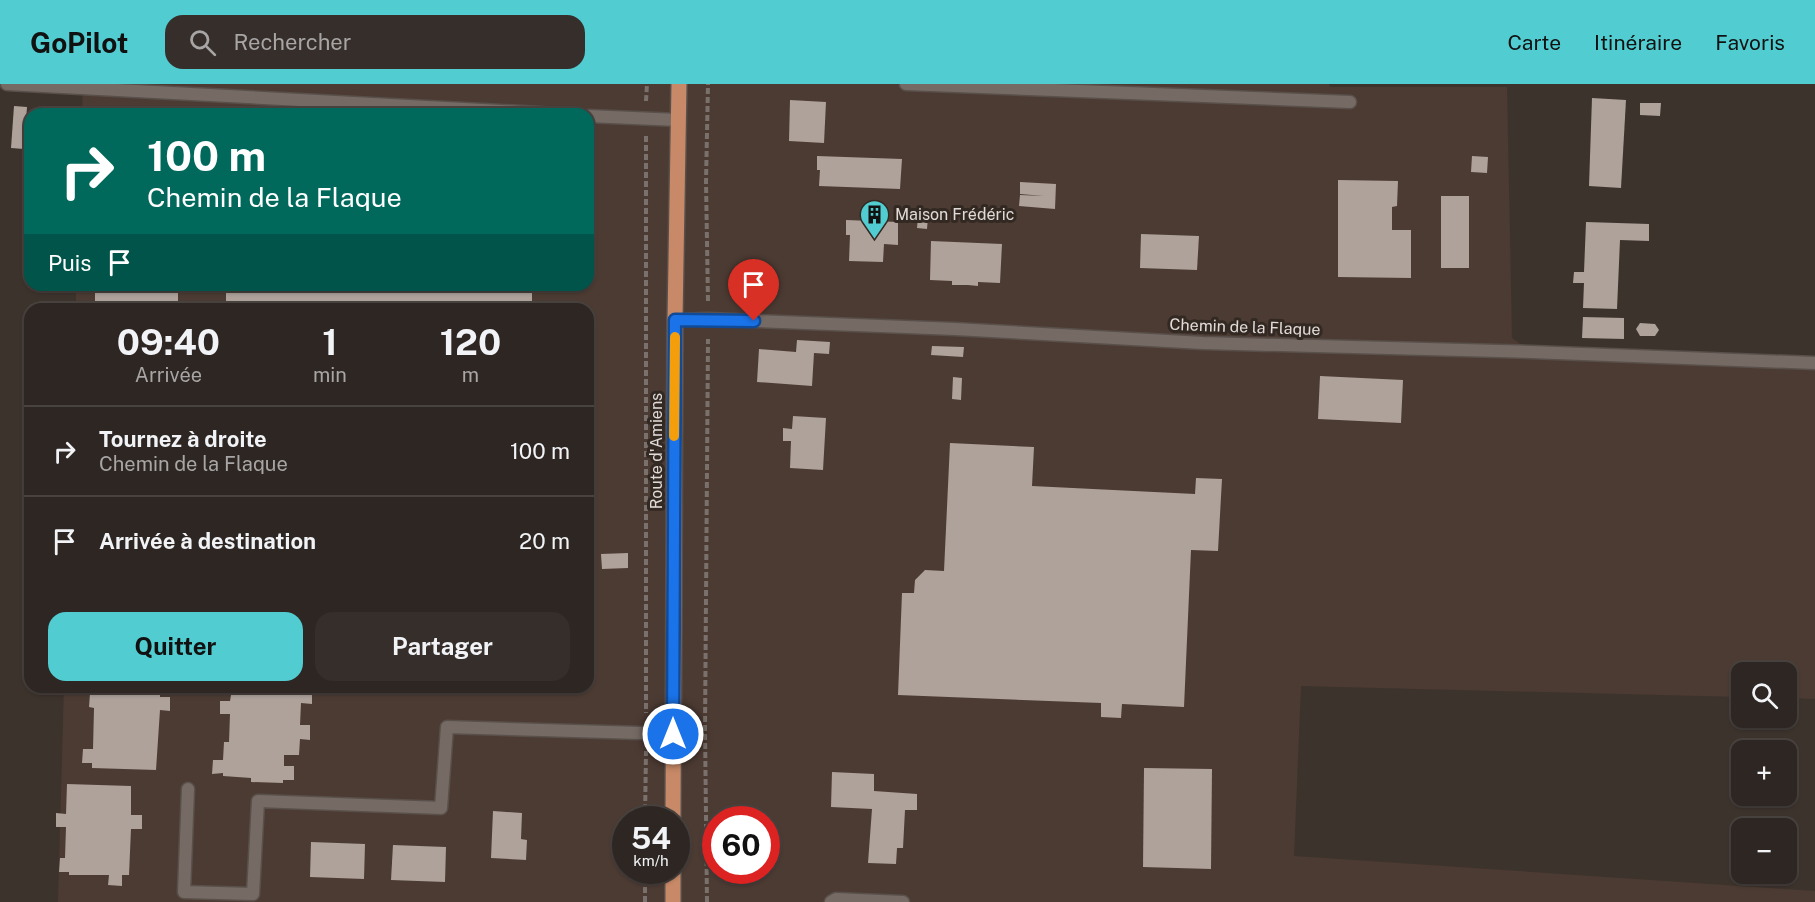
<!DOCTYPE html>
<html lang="fr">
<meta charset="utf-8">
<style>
:root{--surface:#2e2622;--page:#362e2a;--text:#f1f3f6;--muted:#a7a5a5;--line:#494340;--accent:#51ccd1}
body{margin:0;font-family:"Public Sans",sans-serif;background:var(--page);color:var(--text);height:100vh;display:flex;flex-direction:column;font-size:22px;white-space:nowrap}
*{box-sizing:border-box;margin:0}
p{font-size:20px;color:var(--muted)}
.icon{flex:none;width:33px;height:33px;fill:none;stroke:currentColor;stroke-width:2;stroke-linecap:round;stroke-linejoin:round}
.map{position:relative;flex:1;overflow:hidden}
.panel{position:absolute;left:24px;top:219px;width:570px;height:390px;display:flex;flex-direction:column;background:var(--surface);border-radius:18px;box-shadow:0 2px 4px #0004,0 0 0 2px var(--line)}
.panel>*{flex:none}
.banner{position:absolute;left:24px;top:24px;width:570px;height:183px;border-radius:18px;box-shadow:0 2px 4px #0004,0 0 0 2px var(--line);background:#00695c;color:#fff;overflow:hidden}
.fabs{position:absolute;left:1731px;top:578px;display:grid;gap:12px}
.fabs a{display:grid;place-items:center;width:66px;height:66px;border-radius:12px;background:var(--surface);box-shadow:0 2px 4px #0004,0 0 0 2px var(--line);font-size:30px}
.speed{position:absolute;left:612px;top:722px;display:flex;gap:12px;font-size:30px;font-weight:700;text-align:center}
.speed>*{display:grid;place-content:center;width:78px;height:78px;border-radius:50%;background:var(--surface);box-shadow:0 2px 4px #0004,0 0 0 2px var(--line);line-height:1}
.speed small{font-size:15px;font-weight:400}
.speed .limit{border:9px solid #d22;background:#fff;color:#111}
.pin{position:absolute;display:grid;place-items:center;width:51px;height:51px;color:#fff;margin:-62px -26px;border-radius:50% 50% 50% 0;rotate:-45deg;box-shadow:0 0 6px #0007}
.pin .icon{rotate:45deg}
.me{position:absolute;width:66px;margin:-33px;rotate:0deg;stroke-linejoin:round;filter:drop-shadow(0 0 4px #0008)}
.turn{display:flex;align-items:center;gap:21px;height:126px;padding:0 24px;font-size:27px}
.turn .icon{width:78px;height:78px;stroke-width:2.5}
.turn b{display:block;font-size:42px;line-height:51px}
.then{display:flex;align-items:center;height:57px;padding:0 24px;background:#0003;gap:12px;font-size:22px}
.eta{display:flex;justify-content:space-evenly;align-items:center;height:102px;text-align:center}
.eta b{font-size:36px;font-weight:700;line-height:42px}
.button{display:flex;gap:12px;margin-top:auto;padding:12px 24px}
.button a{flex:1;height:69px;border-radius:18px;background:var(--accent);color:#111;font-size:24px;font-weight:700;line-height:69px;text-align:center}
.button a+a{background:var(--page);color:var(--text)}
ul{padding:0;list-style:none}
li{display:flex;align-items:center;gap:18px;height:90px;padding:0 24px;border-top:2px solid var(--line)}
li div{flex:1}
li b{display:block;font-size:22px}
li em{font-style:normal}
header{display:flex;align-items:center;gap:36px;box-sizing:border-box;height:84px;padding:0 30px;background:var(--accent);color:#111}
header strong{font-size:28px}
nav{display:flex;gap:33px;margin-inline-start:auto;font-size:21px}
.search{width:420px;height:54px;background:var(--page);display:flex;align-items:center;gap:15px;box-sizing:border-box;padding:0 21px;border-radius:18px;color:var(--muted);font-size:22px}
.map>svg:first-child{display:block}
.built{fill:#4c3b33;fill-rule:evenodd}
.building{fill:#aea29b}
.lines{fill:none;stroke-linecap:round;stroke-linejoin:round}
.service-casing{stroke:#59504b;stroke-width:15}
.primary-casing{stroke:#59504b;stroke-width:18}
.path{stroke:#7a716c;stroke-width:4;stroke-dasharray:6 3;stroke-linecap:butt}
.service{stroke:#766a64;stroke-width:12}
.primary{stroke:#c78967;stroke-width:15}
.route-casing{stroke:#114b97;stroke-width:15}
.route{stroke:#1a73e8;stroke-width:10}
.slow{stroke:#f59e0b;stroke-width:10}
.labels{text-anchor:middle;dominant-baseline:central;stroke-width:6;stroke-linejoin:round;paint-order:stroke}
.poi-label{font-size:16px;fill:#e1dad7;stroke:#332923;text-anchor:start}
.street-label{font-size:16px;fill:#e1dad7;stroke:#332923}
</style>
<header>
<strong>GoPilot</strong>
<div class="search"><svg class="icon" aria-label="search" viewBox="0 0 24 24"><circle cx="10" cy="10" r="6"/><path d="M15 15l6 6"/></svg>Rechercher</div>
<nav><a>Carte</a><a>Itinéraire</a><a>Favoris</a></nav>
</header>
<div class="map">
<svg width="1815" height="818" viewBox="0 0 1815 818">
<rect width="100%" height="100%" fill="#3d332d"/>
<path class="built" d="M 83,0 L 1329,0 L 1330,3 L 1507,3 L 1512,254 L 1531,268 L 1815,279 L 1815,615 L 1787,614 L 1786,588 L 1742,588 L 1741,613 L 1301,602 L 1294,772 L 1815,807 L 1815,818 L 58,818 L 64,603 L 588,603 L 588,225 L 76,225 L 76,201 L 588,201 L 588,30 L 82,30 ZM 626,735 L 676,735 L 676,786 L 626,786 ZM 716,735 L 766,735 L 766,786 L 716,786 Z"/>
<g class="building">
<path d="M 1592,14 L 1626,16 L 1621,104 L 1589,102 Z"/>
<path d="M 790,16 L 826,18 L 824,59 L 789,57 Z"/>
<path d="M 1640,19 L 1661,19 L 1660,32 L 1640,31 Z"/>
<path d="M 14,22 L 27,23 L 24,65 L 11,64 Z"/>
<path d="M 817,72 L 902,75 L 900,105 L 819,102 L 820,86 L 817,86 Z"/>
<path d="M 1472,72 L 1488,73 L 1487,89 L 1471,88 Z"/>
<path d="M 1338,96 L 1398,97 L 1397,122 L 1392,123 L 1392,146 L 1411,146 L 1411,194 L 1338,193 Z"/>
<path d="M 1020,98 L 1056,100 L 1055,125 L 1019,122 L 1020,111 L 1044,112 L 1020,110 Z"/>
<rect x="1441" y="112" width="28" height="72"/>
<path d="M 918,133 L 928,133 L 927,145 L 917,144 Z"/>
<path d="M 846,136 L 898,138 L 898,161 L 884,160 L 883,178 L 849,177 L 850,151 L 846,151 Z"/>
<path d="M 1586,138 L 1649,140 L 1649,157 L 1620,156 L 1617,225 L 1583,224 L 1584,199 L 1573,199 L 1574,188 L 1584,188 Z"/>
<path d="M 1141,150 L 1199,152 L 1197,186 L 1140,184 Z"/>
<path d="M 931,157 L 1002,160 L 1000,199 L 978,198 L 978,202 L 968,201 L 952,201 L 952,197 L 930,196 Z"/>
<rect x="95" y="201" width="83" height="24"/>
<rect x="226" y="201" width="306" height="24"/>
<path d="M 1583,233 L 1624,234 L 1624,255 L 1582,254 Z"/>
<path d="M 1640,239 L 1655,240 L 1659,246 L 1655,252 L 1640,252 L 1636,245 Z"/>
<path d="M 797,256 L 830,258 L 829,270 L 814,269 L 812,302 L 757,298 L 759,265 L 796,268 Z"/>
<path d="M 932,262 L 964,263 L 963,273 L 931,271 Z"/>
<path d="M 1320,292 L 1403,296 L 1401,339 L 1318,335 Z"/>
<path d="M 953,293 L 962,294 L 961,316 L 952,315 Z"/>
<path d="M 793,332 L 826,334 L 823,386 L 790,384 L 791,357 L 783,357 L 783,344 L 792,345 Z"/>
<path d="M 950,359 L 1034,363 L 1032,402 L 1195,410 L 1196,394 L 1222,395 L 1218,467 L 1191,466 L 1184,623 L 1122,620 L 1121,634 L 1101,633 L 1101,619 L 898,611 L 902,509 L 914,509 L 915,496 L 925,486 L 944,487 Z"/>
<path d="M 628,469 L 628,484 L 602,485 L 601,470 Z"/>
<path d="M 239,603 L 302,603 L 301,606 L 312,606 L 312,620 L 301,619 L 300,641 L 310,641 L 310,656 L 300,655 L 299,671 L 284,671 L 284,682 L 294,682 L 294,696 L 283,696 L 283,699 L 251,698 L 251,694 L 223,692 L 223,689 L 212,690 L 213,676 L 223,676 L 224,658 L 229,658 L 230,630 L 220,630 L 220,617 L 230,617 L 231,611 L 238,611 Z"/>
<path d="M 100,608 L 160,610 L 160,613 L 170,613 L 170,627 L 160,626 L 156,686 L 92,684 L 92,679 L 82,679 L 83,665 L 93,665 L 94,624 L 89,623 L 90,609 L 100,610 Z"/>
<path d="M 1144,684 L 1212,685 L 1211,785 L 1143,783 Z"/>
<path d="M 832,688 L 874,690 L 874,707 L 917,710 L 917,726 L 905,726 L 903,764 L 897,764 L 896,780 L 868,779 L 872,725 L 831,723 Z"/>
<path d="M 67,700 L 131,702 L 131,731 L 142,731 L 142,745 L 131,745 L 129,791 L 122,791 L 122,802 L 108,801 L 109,791 L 69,791 L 69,788 L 59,788 L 60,774 L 65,774 L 66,743 L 56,743 L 56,729 L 66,730 Z"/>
<path d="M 493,727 L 522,729 L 521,755 L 527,756 L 526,776 L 491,774 Z"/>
<path d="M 311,758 L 365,760 L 364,795 L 310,793 Z"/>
<path d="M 393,761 L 446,763 L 445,798 L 391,796 Z"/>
</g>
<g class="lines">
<defs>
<g id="service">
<path d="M 7,0 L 556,30"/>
<path d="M 906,0 L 1350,18"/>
<path d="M 588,32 L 678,36"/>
<path d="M 675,236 L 708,235 L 955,245 L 1203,259 L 1531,268 L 1815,279"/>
<path d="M 188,705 L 184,808 L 253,810 L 258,717 L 441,724 L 447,643 L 673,650"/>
<path d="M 831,818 L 836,815 L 903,818"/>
</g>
<g id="primary">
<path d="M 673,735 L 675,236 L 679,0"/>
<path d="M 673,818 L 673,786"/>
</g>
</defs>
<use href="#service" class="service-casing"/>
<use href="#primary" class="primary-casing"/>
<g class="path">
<path d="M 646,17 L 647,0"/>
<path d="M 646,52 L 646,629"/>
<path d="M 708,217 L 706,98 L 708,0"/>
<path d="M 645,735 L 646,667"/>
<path d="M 645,818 L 645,786"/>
<path d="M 707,818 L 705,645 L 708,255"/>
</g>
<use href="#service" class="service"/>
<use href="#primary" class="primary"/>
</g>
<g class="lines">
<defs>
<path id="route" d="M 673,650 L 675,236 L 754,237"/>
</defs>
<use href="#route" class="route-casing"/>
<use href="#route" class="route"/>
<path class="slow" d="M 674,352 L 675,253"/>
</g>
<defs>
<symbol id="building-pin" viewBox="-11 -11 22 30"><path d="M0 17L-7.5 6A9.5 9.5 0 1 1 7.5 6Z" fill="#51ccd1" stroke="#332923"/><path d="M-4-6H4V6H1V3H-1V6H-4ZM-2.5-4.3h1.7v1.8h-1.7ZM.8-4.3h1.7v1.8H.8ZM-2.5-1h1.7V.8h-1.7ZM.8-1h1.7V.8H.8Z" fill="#111"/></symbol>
</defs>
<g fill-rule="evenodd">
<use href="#building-pin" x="858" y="114" width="33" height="45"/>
</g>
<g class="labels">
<g class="poi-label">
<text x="895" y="130">Maison Frédéric</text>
</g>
<g class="street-label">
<text transform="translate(1245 243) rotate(2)">Chemin de la Flaque</text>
<text transform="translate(656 367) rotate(-90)">Route d'Amiens</text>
</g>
</g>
</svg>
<div class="fabs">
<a><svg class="icon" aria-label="search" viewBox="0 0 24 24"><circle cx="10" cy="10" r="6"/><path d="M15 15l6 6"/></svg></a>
<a>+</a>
<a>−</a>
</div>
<div class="speed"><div>54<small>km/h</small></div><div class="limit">60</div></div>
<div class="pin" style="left:754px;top:237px;background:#d93025"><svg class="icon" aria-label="arrive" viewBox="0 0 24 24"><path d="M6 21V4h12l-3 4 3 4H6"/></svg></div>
<svg class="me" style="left:673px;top:650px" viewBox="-20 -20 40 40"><circle r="17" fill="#1a73e8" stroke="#fff" stroke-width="3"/><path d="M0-11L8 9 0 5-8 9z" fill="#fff"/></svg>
<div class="banner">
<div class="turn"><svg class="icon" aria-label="right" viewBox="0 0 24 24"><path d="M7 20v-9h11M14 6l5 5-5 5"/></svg><div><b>100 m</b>Chemin de la Flaque</div></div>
<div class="then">Puis<svg class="icon" aria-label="arrive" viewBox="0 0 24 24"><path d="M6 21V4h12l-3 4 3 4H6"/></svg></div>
</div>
<section class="panel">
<div class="eta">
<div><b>09:40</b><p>Arrivée</p></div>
<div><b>1</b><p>min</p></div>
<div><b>120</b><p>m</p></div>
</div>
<ul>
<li><svg class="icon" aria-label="right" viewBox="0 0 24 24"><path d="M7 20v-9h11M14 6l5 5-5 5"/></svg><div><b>Tournez à droite</b><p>Chemin de la Flaque</p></div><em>100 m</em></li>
<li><svg class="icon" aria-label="arrive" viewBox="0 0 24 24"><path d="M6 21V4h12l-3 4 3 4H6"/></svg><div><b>Arrivée à destination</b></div><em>20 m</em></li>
</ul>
<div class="button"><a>Quitter</a><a>Partager</a></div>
</section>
</div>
